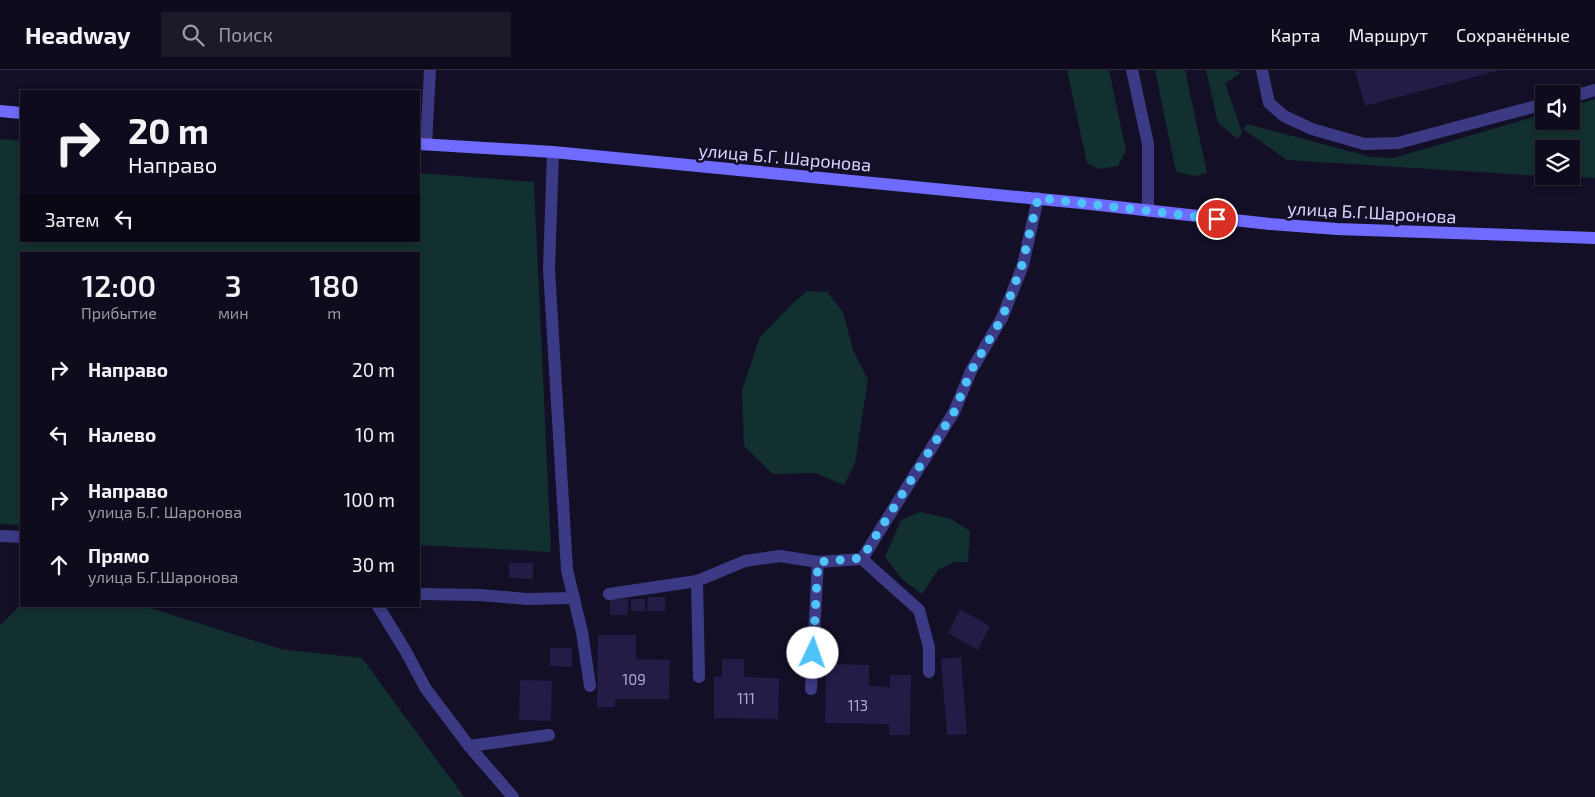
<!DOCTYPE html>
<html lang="ru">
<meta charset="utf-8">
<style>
:root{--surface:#0e0b1c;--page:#1c1929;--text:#f1f3f6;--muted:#9b9ba3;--line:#2e2b3b}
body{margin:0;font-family:"Exo 2",sans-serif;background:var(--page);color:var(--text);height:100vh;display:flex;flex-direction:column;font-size:19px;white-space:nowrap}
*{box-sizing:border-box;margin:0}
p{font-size:16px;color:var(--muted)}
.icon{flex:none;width:28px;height:28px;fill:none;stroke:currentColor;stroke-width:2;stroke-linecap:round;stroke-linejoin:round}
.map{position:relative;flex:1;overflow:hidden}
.drawer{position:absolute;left:20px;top:182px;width:400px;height:355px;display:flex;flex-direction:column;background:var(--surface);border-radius:0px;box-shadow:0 2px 8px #0003,0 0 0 1px var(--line)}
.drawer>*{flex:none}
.banner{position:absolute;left:20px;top:20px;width:400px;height:152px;border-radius:0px;box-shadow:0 2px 8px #0003,0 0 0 1px var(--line);background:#0e0b1c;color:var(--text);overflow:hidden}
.fabs{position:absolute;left:1535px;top:15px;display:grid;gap:10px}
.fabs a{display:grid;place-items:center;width:45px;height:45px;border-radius:0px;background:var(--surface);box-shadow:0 2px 8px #0003,0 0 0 1px var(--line);font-size:25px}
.pin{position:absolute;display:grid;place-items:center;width:42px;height:42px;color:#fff;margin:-21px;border:2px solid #fff;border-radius:50%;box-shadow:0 1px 5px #0007}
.me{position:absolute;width:55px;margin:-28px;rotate:3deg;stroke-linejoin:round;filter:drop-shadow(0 0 4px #0008)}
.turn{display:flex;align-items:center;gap:18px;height:105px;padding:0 25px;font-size:22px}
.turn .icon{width:65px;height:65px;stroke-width:2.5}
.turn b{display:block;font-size:35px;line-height:42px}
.then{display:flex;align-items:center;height:48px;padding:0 25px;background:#0003;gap:10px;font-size:19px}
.eta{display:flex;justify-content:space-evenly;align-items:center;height:85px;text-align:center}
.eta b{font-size:30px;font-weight:600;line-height:35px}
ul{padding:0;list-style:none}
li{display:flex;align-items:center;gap:15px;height:65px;padding:0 25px}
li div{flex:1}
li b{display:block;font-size:19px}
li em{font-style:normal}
header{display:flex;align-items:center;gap:30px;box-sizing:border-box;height:70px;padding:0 25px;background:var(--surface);border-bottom:1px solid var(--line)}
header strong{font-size:24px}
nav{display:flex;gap:28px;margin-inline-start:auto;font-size:18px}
.search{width:350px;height:45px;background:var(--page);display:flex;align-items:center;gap:12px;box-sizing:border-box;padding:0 18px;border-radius:0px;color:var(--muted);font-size:19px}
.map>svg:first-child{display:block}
.green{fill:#12302f}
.building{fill:#241b47}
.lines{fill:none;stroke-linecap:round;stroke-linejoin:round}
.service{stroke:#3d3a85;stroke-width:12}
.tertiary{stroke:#3d3a85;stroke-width:12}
.secondary{stroke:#6f6bff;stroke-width:12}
.route{stroke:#4fc3f7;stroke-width:9;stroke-dasharray:0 16.2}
.labels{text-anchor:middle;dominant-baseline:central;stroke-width:5;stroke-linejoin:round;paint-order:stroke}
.number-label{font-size:15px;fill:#aca6d1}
.street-label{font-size:18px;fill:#d9d4ff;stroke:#130f26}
</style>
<header>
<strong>Headway</strong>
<div class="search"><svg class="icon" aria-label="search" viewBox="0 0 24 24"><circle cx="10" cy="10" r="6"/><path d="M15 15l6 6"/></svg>Поиск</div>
<nav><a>Карта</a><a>Маршрут</a><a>Сохранённые</a></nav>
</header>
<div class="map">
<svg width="1595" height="727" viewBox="0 0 1595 727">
<rect width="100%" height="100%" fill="#130f26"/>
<g class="green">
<path d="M 1067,0 L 1109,0 L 1126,81 L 1118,96 L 1098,99 L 1087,93 Z"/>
<path d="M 1155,0 L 1185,0 L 1207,103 L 1195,106 L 1176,102 Z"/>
<path d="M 1206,0 L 1234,0 L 1241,3 L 1225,13 L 1242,62 L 1238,69 L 1218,53 Z"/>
<path d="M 1595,29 L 1595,108 L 1560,106 L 1571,106 L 1571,79 L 1544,79 L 1544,106 L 1525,105 L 1287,90 L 1243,59 L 1247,54 L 1371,87 L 1393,88 L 1544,44 L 1544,51 L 1571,51 L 1571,36 Z"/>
<path d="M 0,69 L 21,71 L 21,171 L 419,171 L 419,103 L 534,112 L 551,482 L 419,475 L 419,184 L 21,184 L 21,455 L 0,454 Z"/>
<path d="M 807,221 L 827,222 L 843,242 L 853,280 L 868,310 L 855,393 L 844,415 L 815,403 L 773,404 L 744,376 L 742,320 L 760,267 L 792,234 Z"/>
<path d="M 920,442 L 951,449 L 970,461 L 968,492 L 955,492 L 938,500 L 922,524 L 902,509 L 885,487 L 901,450 Z"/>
<path d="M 21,534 L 21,536 L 147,537 L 281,579 L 362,588 L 464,727 L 0,727 L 0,556 Z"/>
</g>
<g class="building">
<path d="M 1355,0 L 1497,0 L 1497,1 L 1365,36 Z"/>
<path d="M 509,493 L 533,493 L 533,509 L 509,508 Z"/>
<path d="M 648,527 L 665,527 L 665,541 L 647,541 Z"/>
<path d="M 610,528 L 628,529 L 628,545 L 610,545 Z"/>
<rect x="631" y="529" width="14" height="12"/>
<path d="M 960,539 L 990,556 L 978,580 L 948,563 Z"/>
<path d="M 598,565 L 636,565 L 636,589 L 670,590 L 669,629 L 615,629 L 615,637 L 597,637 Z"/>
<path d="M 550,578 L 572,578 L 572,597 L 550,596 Z"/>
<path d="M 961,587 L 967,664 L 947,665 L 941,589 Z"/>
<path d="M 722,589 L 744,589 L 744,607 L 779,608 L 778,649 L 714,648 L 714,607 L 722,607 Z"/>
<path d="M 826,594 L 869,595 L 869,616 L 890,617 L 890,605 L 911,605 L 910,665 L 889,665 L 889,654 L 825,653 Z"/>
<path d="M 520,610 L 552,611 L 551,651 L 519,650 Z"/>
</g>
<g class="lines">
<g class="service">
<path d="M 1262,0 L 1269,33 L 1284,46 L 1312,59 L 1364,74 L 1398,73 L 1544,34"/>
<path d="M 1571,27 L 1595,20"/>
<path d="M 426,74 L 430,0"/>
<path d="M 553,82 L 549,199 L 567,500 L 582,562 L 590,616"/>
<path d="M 0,466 L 21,467"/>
<path d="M 862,489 L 954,342 L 971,301 L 1002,248 L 1023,195 L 1038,128"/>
<path d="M 697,511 L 699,607"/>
<path d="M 419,524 L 480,525 L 527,529 L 574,528"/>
<path d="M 609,524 L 697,511 L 745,491 L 780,486 L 818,492 L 862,489 L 919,540 L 929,577 L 929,602"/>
<path d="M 378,536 L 405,580 L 426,619 L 469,676 L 513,727"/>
<path d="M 811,619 L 818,492"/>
<path d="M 469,676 L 549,665"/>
</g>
<path class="tertiary" d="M 1132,0 L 1148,74 L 1148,141"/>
<g class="secondary">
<path d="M 0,41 L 21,43"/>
<path d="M 419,74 L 553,82 L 1081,133 L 1270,154 L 1337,159 L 1595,168"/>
</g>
</g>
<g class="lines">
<path class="route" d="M 813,583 L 818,492 L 862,488 L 954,342 L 971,301 L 1002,248 L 1022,195 L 1038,128 L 1217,149"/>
</g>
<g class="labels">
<g class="number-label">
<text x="634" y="609">109</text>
<text x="746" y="628">111</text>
<text x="858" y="635">113</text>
</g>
<g class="street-label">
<text transform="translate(785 87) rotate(5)">улица Б.Г. Шаронова</text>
<text transform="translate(1372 142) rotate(3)">улица Б.Г.Шаронова</text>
</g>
</g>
</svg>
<div class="fabs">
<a><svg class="icon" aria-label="sound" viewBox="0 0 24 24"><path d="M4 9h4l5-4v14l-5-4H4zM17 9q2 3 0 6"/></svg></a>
<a><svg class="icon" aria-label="layers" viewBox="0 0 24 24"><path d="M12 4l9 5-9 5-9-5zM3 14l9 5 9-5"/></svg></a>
</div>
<div class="pin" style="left:1217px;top:149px;background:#d93025"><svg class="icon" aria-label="arrive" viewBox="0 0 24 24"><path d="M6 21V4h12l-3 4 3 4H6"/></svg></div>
<svg class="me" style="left:813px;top:583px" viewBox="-20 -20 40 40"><circle r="19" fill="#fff"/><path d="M0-13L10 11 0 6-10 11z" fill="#4fc3f7"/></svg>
<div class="banner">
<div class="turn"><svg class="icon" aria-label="right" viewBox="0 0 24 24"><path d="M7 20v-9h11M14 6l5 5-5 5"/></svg><div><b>20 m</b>Направо</div></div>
<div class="then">Затем<svg class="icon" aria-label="left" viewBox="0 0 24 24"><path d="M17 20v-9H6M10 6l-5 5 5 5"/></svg></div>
</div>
<section class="drawer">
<div class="eta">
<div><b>12:00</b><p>Прибытие</p></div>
<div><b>3</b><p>мин</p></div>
<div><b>180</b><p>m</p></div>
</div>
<ul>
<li><svg class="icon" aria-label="right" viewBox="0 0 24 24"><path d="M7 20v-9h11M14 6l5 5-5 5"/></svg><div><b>Направо</b></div><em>20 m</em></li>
<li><svg class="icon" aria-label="left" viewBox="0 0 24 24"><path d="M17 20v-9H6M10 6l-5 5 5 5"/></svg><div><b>Налево</b></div><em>10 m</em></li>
<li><svg class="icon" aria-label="right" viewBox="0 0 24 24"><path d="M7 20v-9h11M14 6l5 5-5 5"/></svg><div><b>Направо</b><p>улица Б.Г. Шаронова</p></div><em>100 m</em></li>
<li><svg class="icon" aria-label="ahead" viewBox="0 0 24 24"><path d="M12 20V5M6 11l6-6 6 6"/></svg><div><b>Прямо</b><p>улица Б.Г.Шаронова</p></div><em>30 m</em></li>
</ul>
</section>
</div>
